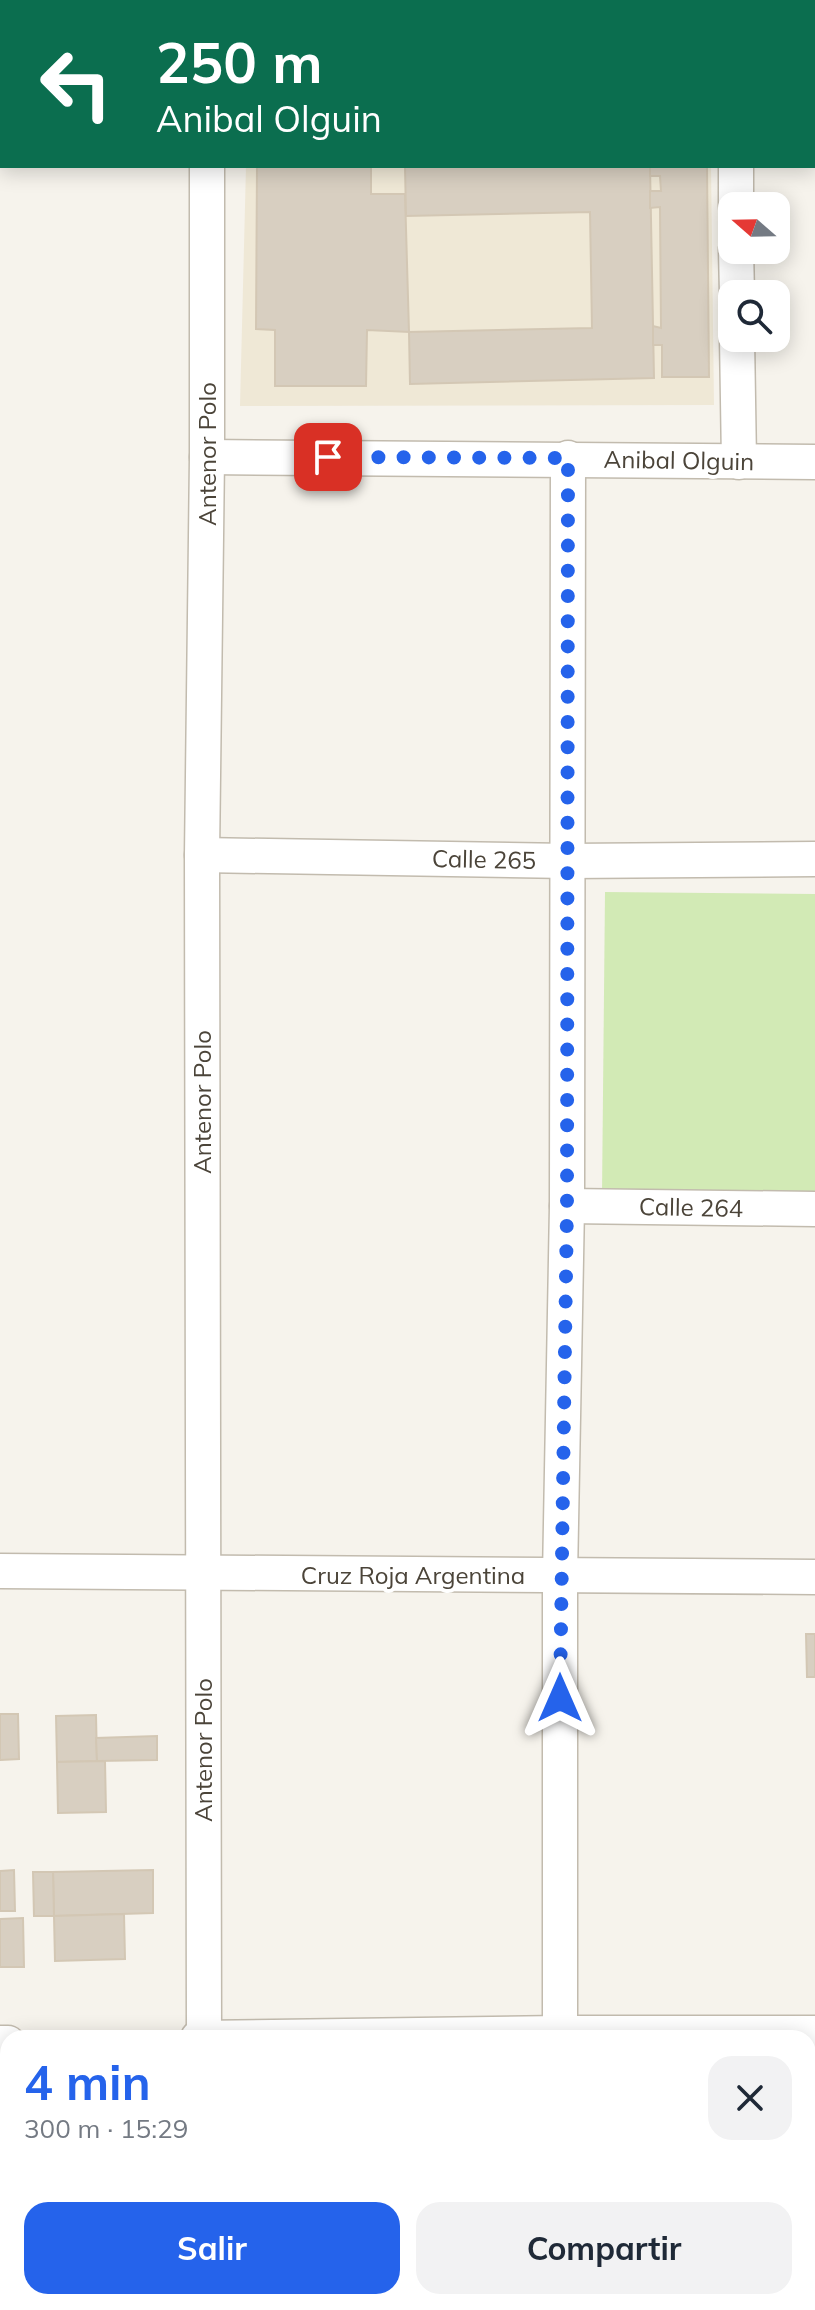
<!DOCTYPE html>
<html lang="es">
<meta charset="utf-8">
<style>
:root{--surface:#fff;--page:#f2f2f3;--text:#1f2937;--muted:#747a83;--accent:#2563eb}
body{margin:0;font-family:Mulish,sans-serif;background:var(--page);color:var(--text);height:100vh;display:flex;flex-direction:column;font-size:30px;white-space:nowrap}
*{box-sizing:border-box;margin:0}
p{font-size:26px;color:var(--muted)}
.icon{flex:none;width:44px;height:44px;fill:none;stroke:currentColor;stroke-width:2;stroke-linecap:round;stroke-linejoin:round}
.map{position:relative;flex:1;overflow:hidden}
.panel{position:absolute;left:0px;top:2030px;width:816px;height:280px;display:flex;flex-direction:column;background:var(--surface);border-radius:24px 24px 0 0;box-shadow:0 4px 20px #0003}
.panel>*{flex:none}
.guide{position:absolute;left:0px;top:0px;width:816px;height:168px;box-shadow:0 4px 20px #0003;background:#0b6e4f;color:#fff;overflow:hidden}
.needle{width:52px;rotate:290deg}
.buttons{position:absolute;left:718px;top:192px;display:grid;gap:16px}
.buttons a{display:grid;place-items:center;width:72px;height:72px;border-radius:16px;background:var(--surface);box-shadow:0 4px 20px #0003;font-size:40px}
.pin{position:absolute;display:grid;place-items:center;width:68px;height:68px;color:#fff;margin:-34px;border-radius:16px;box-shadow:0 4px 12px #0006}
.me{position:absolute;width:88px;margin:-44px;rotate:0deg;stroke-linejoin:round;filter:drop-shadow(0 0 6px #0008)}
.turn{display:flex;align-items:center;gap:28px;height:168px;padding:0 24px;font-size:36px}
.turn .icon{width:104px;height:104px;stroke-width:2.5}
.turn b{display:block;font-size:56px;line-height:68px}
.round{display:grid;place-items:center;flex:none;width:84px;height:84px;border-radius:24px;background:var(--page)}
.head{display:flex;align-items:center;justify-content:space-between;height:136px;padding:0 24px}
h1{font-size:48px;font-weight:700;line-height:60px;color:var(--accent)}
.cta{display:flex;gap:16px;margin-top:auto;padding:16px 24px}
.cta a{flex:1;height:92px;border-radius:24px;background:var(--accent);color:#fff;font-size:32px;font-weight:700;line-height:92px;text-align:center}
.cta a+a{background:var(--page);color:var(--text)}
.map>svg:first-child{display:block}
.education{fill:#efe8d6}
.green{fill:#d2eab5}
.building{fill:#d8cfc1;stroke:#d3c7b4;stroke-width:2}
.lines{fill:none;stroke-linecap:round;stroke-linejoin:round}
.minor-casing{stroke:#c2bbae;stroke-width:37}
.minor{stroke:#fff;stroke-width:34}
.route{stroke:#2563eb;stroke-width:14;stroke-dasharray:0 25.2}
.labels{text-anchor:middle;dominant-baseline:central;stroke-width:8;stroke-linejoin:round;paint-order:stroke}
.street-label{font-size:24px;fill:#4b4439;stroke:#fff}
</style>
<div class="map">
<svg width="815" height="2310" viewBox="0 0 815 2310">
<rect width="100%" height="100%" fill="#f6f3ec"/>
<path class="education" d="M 246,166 L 711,166 L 714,405 L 240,406 Z"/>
<path class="green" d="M 605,892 L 815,894 L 815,1197 L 602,1195 Z"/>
<g class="building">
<rect x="257" y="0" width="117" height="2"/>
<rect x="434" y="0" width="180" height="2"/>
<path d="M 257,166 L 371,166 L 371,194 L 405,194 L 409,332 L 367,330 L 366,386 L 275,386 L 275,330 L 256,329 Z"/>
<path d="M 405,166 L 650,166 L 654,378 L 410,384 L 409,332 L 592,328 L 590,212 L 406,216 Z"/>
<path d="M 650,166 L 707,166 L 709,377 L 662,377 L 662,345 L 653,345 L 653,326 L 661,328 L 660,207 L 650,208 L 650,191 L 661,191 L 660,176 L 650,176 Z"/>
<path d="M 806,1634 L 815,1634 L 815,1677 L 807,1677 Z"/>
<path d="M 0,1714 L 18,1714 L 19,1759 L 0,1760 Z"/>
<path d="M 96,1715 L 97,1761 L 57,1762 L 56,1716 Z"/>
<path d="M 157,1736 L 157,1760 L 97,1761 L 96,1738 Z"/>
<path d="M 105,1761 L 106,1812 L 58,1813 L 57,1762 Z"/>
<path d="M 14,1870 L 15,1911 L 0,1911 L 0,1871 Z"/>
<path d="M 153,1870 L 153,1913 L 54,1916 L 53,1872 Z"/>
<path d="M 33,1872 L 53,1872 L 54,1916 L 34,1916 Z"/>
<path d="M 124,1914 L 125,1959 L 55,1961 L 54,1916 Z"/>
<path d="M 23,1918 L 24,1967 L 0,1967 L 0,1919 Z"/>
<path d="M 0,2098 L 8,2098 L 7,2166 L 0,2166 Z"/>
<rect x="9" y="2302" width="43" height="8"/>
</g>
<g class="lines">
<defs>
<g id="minor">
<path d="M 734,0 L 734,2"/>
<path d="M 207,2 L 207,0"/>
<path d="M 736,166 L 736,206"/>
<path d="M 736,250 L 737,294"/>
<path d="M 737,338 L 739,462"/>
<path d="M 207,457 L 815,462"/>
<path d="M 202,855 L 568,861 L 815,859"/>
<path d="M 567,1206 L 815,1209"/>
<path d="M 0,1571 L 815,1577"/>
<path d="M 560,2033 L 560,1576 L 567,1206 L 568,458"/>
<path d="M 198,2038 L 560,2033 L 815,2033"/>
<path d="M 204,2038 L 202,855 L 207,457 L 207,166"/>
<path d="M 0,2043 L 8,2043"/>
<path d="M 204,2302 L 204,2310"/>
<path d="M 802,2302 L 802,2310"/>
</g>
</defs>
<use href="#minor" class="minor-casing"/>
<use href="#minor" class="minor"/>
</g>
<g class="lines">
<path class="route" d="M 328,457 L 568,458 L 567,1206 L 560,1698"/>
</g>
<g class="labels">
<g class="street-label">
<text transform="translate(207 454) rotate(-90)">Antenor Polo</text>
<text transform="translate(679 460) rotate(1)">Anibal Olguin</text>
<text transform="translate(484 859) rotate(1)">Calle 265</text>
<text transform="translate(202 1102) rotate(-90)">Antenor Polo</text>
<text transform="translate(691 1207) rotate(1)">Calle 264</text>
<text x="413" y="1575">Cruz Roja Argentina</text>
<text transform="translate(203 1750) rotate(-90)">Antenor Polo</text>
</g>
</g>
</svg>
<div class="buttons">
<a><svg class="needle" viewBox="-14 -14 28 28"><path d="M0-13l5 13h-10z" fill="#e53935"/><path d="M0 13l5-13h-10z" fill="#747a83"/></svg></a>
<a><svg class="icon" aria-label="search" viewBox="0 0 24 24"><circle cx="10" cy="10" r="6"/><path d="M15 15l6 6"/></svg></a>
</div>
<div class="pin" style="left:328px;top:457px;background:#d93025"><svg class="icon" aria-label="arrive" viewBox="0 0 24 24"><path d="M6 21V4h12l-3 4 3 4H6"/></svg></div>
<svg class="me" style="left:560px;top:1698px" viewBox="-20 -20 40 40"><path d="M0-17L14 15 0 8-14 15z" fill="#2563eb" stroke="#fff" stroke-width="4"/></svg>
<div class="guide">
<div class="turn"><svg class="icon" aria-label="left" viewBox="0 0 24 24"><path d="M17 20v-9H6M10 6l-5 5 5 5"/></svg><div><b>250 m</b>Anibal Olguin</div></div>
</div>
<section class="panel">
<div class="head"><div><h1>4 min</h1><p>300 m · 15:29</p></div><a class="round"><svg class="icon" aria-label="close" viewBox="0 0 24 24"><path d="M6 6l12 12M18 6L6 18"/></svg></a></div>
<div class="cta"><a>Salir</a><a>Compartir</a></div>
</section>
</div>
